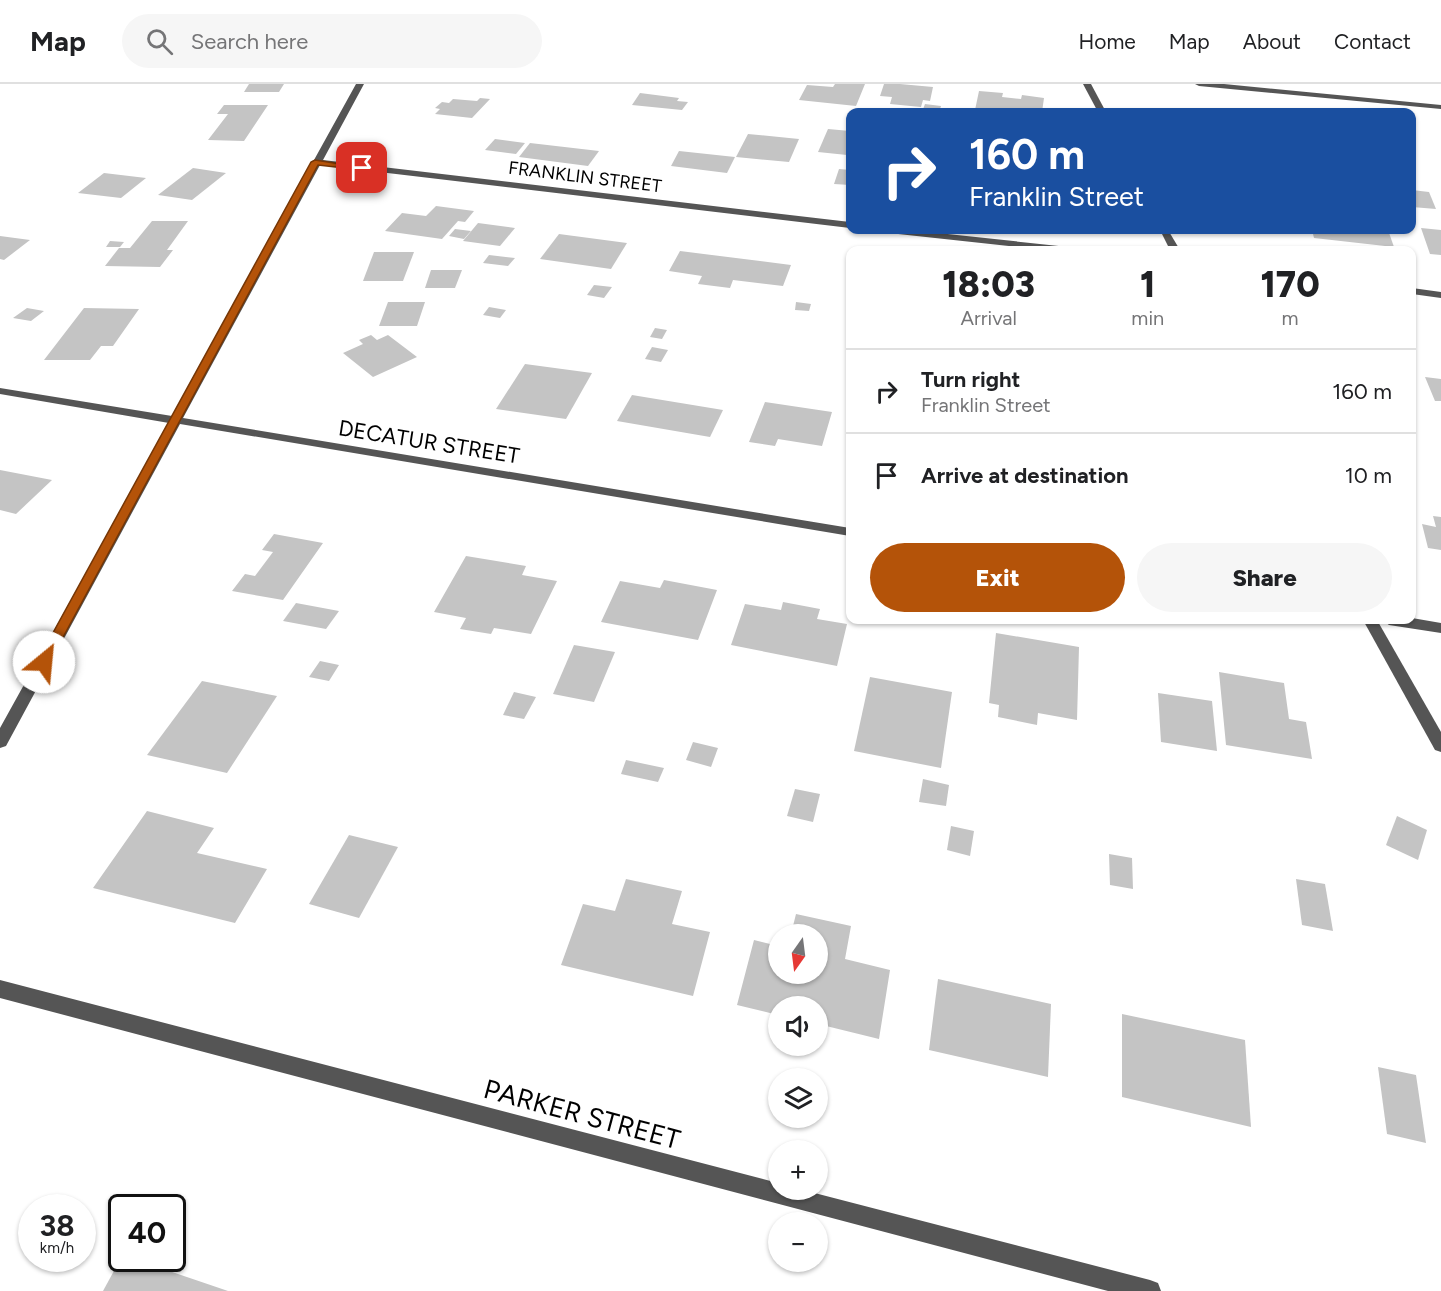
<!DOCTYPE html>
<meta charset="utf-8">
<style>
:root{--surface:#fff;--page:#f6f6f6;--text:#202124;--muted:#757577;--line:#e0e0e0;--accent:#b45309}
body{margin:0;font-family:Figtree,sans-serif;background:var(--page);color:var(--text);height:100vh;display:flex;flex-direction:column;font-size:22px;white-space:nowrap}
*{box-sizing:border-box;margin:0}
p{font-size:20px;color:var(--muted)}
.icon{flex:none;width:33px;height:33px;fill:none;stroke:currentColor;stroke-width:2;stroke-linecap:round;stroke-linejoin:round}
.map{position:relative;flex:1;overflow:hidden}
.details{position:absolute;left:846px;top:162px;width:570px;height:378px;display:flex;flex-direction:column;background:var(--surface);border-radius:12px;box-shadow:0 2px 4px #0004}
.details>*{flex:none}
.hud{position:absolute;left:846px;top:24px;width:570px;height:126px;border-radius:12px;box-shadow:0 2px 4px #0004;background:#1a4fa0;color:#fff;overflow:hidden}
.needle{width:39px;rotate:194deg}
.fabs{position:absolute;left:768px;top:840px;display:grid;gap:12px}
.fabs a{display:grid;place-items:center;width:60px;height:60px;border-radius:50%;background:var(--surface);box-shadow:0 2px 4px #0004;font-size:30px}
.speed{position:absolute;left:18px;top:1110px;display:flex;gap:12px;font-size:30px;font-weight:700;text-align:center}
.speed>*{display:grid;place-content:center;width:78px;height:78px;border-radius:50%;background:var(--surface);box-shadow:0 2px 4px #0004;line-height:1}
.speed small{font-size:15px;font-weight:400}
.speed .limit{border:3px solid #111;border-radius:9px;background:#fff;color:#111}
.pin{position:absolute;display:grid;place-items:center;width:51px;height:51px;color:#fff;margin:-26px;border-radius:12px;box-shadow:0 3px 9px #0006}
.me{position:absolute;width:66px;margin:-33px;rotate:28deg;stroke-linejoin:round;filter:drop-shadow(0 0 4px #0008)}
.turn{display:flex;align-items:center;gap:21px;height:126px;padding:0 24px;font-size:27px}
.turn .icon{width:78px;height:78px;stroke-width:2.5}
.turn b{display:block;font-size:42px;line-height:51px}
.eta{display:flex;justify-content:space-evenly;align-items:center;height:102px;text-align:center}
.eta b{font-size:36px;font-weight:800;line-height:42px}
.action{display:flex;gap:12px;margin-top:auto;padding:12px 24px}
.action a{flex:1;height:69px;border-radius:36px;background:var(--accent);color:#fff;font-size:24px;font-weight:800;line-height:69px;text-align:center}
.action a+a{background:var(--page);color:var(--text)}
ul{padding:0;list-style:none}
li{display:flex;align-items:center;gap:18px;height:84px;padding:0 24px;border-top:2px solid var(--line)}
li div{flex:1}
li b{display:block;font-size:22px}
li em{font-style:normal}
header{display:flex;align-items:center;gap:36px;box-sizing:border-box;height:84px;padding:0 30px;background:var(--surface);border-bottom:2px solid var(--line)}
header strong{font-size:28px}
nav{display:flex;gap:33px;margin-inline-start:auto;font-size:21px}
.search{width:420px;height:54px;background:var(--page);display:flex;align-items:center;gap:15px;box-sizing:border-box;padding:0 21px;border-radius:33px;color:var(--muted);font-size:22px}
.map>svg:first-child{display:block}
.building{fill:#c4c4c4}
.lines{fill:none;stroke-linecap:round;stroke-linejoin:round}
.minor{fill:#555;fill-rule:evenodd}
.route{fill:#b45309;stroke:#753606;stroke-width:1.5}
.labels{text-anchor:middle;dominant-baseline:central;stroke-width:5;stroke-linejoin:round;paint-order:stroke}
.far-street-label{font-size:18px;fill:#000;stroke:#fff}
.street-label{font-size:22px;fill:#000;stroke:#fff}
.near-street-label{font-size:27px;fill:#000;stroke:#fff}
</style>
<header>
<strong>Map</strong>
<div class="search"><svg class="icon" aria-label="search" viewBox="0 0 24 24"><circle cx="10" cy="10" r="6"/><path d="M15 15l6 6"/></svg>Search here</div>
<nav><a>Home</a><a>Map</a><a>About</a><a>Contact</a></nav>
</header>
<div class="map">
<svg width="1441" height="1207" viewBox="0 0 1441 1207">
<rect width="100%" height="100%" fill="#fff"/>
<g class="building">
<path d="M 249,0 L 284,0 L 279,8 L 244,8 Z"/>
<path d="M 835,0 L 865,0 L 856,22 L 799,16 L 807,1 L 833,3 Z"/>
<path d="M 884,0 L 900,0 L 933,3 L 930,17 L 923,16 L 921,23 L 890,20 L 892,13 L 880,12 Z"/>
<path d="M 979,7 L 1003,9 L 1002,13 L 1021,15 L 1022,11 L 1044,14 L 1042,28 L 988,28 L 975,26 Z"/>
<path d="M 640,9 L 679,14 L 677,17 L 688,18 L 682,26 L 632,21 Z"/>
<path d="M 480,14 L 490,15 L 472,34 L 435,30 L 440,25 L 435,24 L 442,18 L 449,19 L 453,15 L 477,17 Z"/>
<path d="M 925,20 L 941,22 L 939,28 L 922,28 Z"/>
<path d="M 224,21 L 268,21 L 244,57 L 208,56 L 228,30 L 217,30 Z"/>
<path d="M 828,45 L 850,47 L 850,63 L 847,71 L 818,68 Z"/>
<path d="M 748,50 L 799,55 L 789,78 L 736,73 Z"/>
<path d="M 495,55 L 525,59 L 516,70 L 485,66 Z"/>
<path d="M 530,59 L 599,67 L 588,82 L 519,73 Z"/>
<path d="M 679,67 L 735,73 L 727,89 L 671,82 Z"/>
<path d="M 193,84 L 226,89 L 192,116 L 158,111 Z"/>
<path d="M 839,85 L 850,86 L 850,101 L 834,100 Z"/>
<path d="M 104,89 L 146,94 L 121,114 L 78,109 Z"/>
<path d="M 1412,106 L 1429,108 L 1436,125 L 1412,123 Z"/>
<path d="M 436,122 L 474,127 L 465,138 L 458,137 L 442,155 L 385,147 L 402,129 L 426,132 Z"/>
<path d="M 152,137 L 188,137 L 167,166 L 173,166 L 160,183 L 105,182 L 119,164 L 130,164 Z"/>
<path d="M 478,139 L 515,144 L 500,162 L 463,157 Z"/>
<path d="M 1421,144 L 1441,146 L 1441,171 L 1430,170 Z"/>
<path d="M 455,145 L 471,147 L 464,155 L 449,152 Z"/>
<path d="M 1312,146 L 1388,146 L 1394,163 L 1314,154 Z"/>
<path d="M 559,150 L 627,159 L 611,185 L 540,175 Z"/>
<path d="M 0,152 L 30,156 L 4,176 L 0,175 Z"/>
<path d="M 110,157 L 124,158 L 120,163 L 106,163 Z"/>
<path d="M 680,167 L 791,181 L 783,202 L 733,196 L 730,204 L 698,200 L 702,192 L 669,187 Z"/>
<path d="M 374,168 L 414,168 L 403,197 L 363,197 Z"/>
<path d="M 489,171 L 515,174 L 508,182 L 483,179 Z"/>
<path d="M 431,186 L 462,186 L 455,204 L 425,204 Z"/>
<path d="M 594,201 L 612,203 L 604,214 L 587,211 Z"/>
<path d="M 388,218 L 425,218 L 417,242 L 379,242 Z"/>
<path d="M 796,218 L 811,220 L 809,227 L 795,226 Z"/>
<path d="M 489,223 L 506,226 L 500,234 L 483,231 Z"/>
<path d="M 27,224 L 44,227 L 31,237 L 13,234 Z"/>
<path d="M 84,224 L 139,225 L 113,262 L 101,262 L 90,276 L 44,276 Z"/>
<path d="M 655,244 L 667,246 L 662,255 L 650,253 Z"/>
<path d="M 371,251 L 377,256 L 388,251 L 417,273 L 373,293 L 343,269 L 363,260 L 359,256 Z"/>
<path d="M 652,263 L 668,266 L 661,278 L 645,275 Z"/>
<path d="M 525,280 L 592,289 L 566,335 L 496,325 Z"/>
<path d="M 1425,293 L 1441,295 L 1441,317 L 1435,317 Z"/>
<path d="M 632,311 L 723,326 L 710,353 L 617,337 Z"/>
<path d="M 765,318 L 832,328 L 822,362 L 778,355 L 775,362 L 749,358 Z"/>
<path d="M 0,386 L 52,396 L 16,430 L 0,426 Z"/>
<path d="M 1433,432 L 1441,433 L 1441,466 L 1428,464 L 1422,440 L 1436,443 Z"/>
<path d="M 274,450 L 323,459 L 283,516 L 232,507 L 245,490 L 255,492 L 273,468 L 262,466 Z"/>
<path d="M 466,472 L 526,482 L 522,491 L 557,497 L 531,550 L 494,544 L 491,550 L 460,545 L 466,534 L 434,528 Z"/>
<path d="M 664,496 L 717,506 L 698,556 L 601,538 L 620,497 L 660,504 Z"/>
<path d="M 783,518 L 820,525 L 817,535 L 847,540 L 837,582 L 731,561 L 745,520 L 781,526 Z"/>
<path d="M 296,519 L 339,527 L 326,545 L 283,537 Z"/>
<path d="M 996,549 L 1079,563 L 1077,636 L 1038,629 L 1037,641 L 998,633 L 999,621 L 989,619 Z"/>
<path d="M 574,561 L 615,568 L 594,618 L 553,610 Z"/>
<path d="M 320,577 L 339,581 L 329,597 L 309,593 Z"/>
<path d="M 1219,588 L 1284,599 L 1289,635 L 1306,638 L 1312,675 L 1226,661 Z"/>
<path d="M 870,593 L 952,608 L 941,684 L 854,667 Z"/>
<path d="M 202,597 L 277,612 L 227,689 L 147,671 Z"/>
<path d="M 514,608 L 536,613 L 524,635 L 503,631 Z"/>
<path d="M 1158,609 L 1212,617 L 1217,667 L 1161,658 Z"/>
<path d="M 693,658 L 718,664 L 711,683 L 686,676 Z"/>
<path d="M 626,676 L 664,684 L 658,698 L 621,690 Z"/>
<path d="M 923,695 L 949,701 L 946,722 L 919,718 Z"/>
<path d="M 795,705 L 820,710 L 813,738 L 787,732 Z"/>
<path d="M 147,727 L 214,744 L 197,769 L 267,785 L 235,839 L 93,804 Z"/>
<path d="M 1397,732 L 1427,746 L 1418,776 L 1386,761 Z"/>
<path d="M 951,742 L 974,747 L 970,772 L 947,766 Z"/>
<path d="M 349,751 L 398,763 L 359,834 L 309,820 Z"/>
<path d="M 1109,770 L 1132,774 L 1133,805 L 1110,801 Z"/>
<path d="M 626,795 L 682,807 L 672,840 L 710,848 L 693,912 L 561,881 L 583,820 L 615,827 Z"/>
<path d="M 1296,795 L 1325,800 L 1333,847 L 1302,841 Z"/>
<path d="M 796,830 L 851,842 L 845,875 L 890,886 L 879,955 L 818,940 L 818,922 L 778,922 L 778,931 L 737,921 L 754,856 L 778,862 L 778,890 L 818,890 L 818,850 L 791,850 Z"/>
<path d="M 938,895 L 1051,920 L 1048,993 L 929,966 Z"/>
<path d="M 1122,930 L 1245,956 L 1251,1043 L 1122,1013 Z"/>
<path d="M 1378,983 L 1416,991 L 1426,1059 L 1387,1050 Z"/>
<path d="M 121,1174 L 131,1174 L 228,1207 L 103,1207 Z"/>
</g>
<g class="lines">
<g class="minor">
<path d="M 356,0 L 364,0 L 323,76 L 850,138 L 850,144 L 320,81 L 183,334 L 850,444 L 850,452 L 180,340 L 6,662 L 0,664 L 0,644 L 169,339 L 0,310 L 0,304 L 172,332 L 312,80 L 311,78 L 314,76 Z"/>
<path d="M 1083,0 L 1091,0 L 1106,28 L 1098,28 Z"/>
<path d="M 1195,0 L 1224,0 L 1441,21 L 1441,25 L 1199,2 Z"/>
<path d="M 884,146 L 910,146 L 1068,163 L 1073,166 L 1046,166 L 889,149 Z"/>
<path d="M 1160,146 L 1168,146 L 1180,166 L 1170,166 Z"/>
<path d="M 1412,204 L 1441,208 L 1441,214 L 1412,210 Z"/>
<path d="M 1412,534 L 1441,539 L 1441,549 L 1389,541 L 1382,536 Z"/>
<path d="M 1363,536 L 1377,536 L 1441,648 L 1441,668 L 1435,666 Z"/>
<path d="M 0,896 L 778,1099 L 778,1106 L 803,1106 L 1150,1196 L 1158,1199 L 1161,1207 L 1108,1207 L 0,914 Z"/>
</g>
</g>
<path class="route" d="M 315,76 L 366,84 L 362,86 L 318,81 L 48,581 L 39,581 L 37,578 L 311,78 Z"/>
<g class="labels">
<g class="far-street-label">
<text transform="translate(585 93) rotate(7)">FRANKLIN STREET</text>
</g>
<g class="street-label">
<text transform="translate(429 358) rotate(9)">DECATUR STREET</text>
</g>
<g class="near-street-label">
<text transform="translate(582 1030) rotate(15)">PARKER STREET</text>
</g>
</g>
</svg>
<div class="fabs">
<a><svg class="needle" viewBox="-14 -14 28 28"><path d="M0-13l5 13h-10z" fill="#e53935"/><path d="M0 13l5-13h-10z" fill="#757577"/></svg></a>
<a><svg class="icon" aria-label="sound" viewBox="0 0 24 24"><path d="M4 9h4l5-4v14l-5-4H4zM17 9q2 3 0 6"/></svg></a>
<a><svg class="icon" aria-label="layers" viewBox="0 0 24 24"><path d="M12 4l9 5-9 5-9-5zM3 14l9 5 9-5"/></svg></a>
<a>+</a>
<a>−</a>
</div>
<div class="speed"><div>38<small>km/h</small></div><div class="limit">40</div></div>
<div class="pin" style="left:362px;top:84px;background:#d93025"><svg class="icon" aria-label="arrive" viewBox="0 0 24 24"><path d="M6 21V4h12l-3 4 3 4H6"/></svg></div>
<svg class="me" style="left:44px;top:578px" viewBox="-20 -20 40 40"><circle r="19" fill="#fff"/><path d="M0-13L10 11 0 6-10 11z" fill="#b45309"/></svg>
<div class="hud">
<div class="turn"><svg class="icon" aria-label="right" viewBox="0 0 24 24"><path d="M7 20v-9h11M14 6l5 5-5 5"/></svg><div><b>160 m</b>Franklin Street</div></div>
</div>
<section class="details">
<div class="eta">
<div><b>18:03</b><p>Arrival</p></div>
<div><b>1</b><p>min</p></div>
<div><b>170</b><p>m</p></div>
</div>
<ul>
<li><svg class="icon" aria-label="right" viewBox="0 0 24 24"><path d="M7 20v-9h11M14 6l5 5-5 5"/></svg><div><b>Turn right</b><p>Franklin Street</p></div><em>160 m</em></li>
<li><svg class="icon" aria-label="arrive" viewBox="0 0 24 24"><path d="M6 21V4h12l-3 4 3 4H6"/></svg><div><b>Arrive at destination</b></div><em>10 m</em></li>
</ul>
<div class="action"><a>Exit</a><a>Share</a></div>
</section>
</div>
